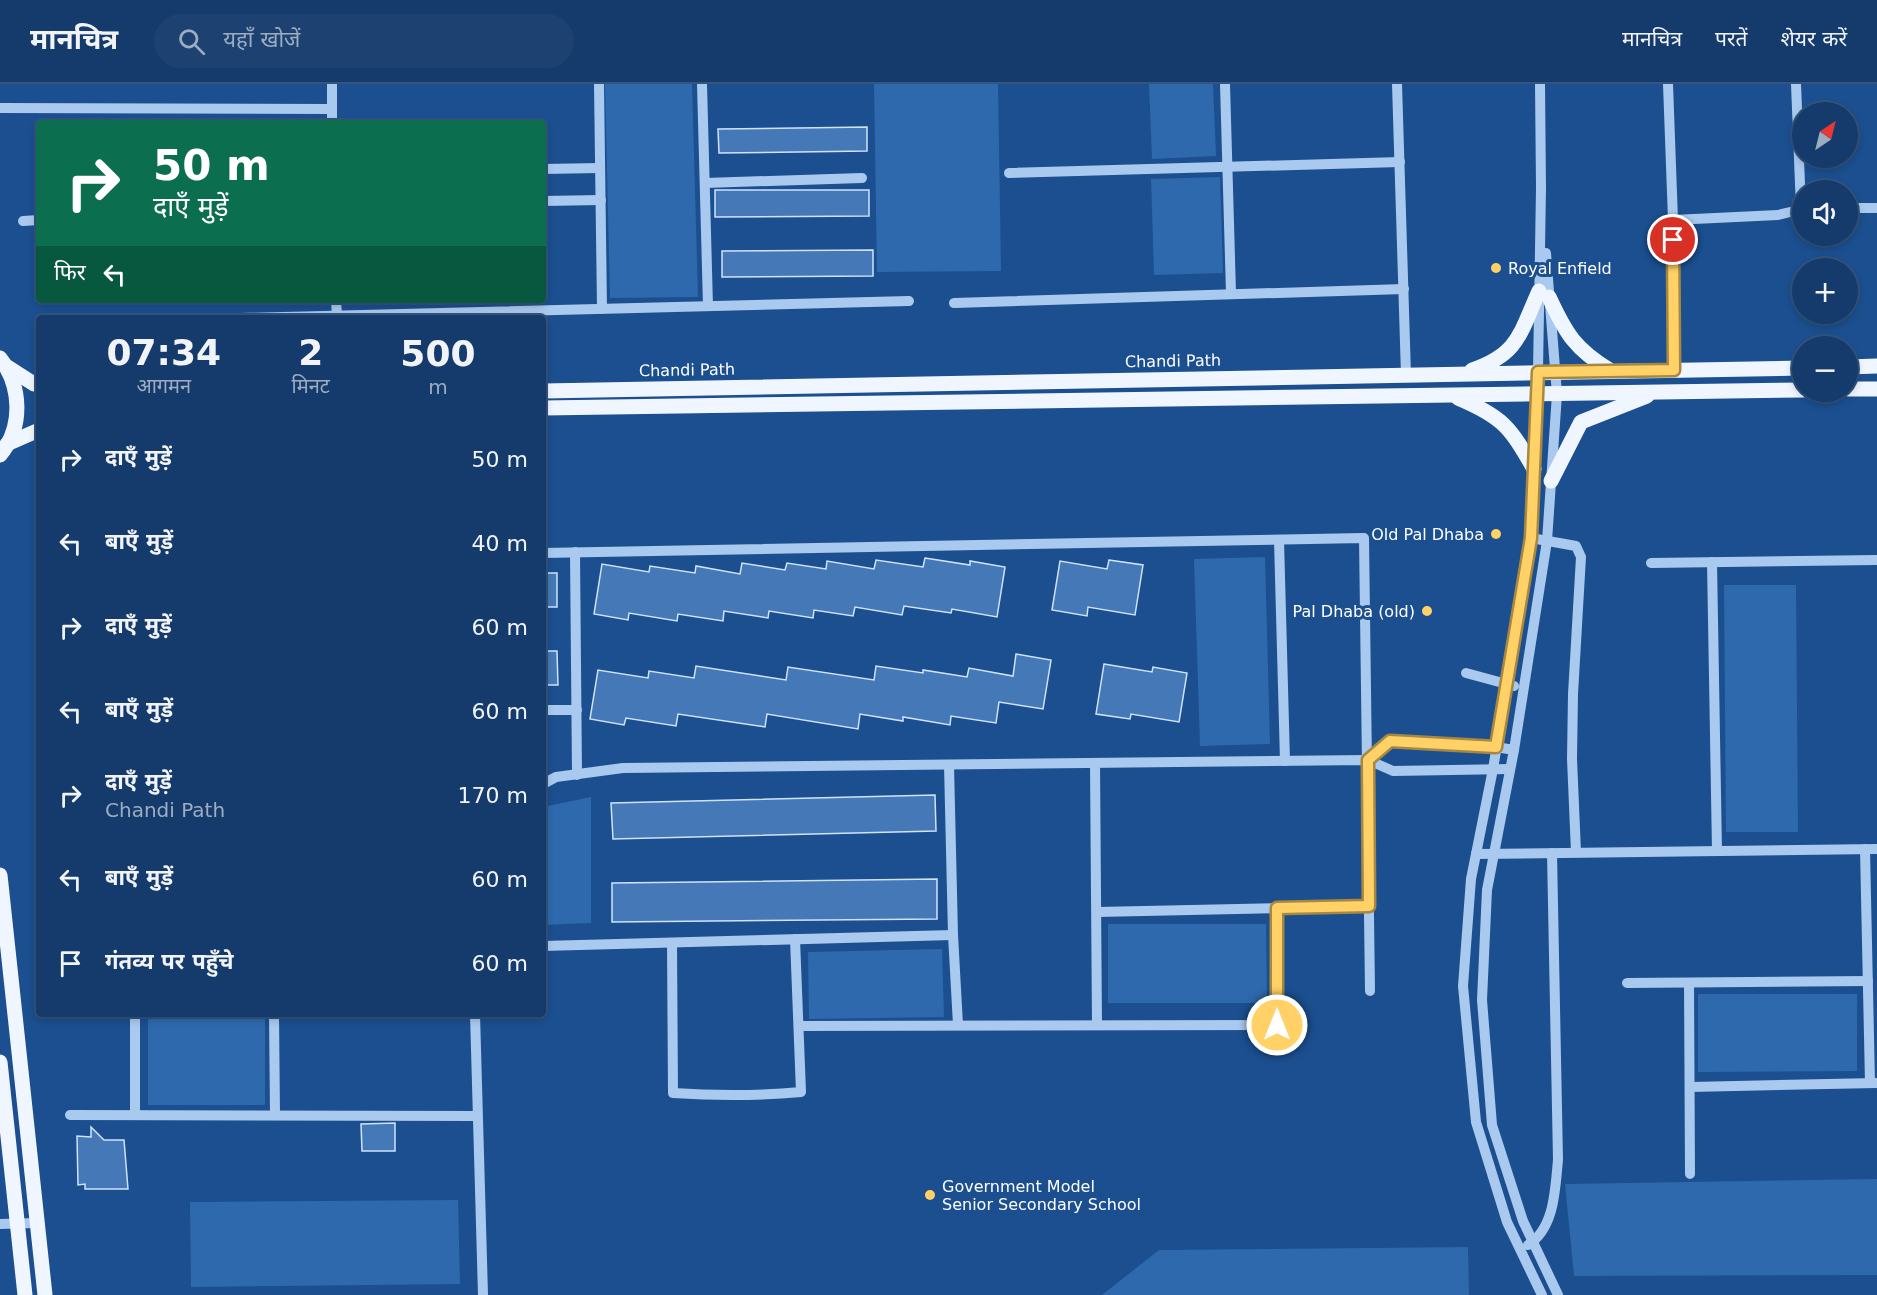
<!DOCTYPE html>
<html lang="hi">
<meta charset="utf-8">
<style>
:root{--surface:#143b6b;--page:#1d4271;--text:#f1f3f6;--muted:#9dadc1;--line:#33557e}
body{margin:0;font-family:"DejaVu Sans","Noto Sans Devanagari",sans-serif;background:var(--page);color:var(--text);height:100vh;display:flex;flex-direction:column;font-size:22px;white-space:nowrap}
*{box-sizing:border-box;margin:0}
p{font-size:20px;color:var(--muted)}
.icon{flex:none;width:33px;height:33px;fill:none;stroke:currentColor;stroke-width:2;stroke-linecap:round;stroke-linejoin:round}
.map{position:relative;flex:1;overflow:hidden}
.details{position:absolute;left:36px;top:231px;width:510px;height:702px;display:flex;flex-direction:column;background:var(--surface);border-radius:6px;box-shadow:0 3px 9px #0003,0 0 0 2px var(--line)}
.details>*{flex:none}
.guide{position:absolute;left:36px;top:36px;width:510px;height:183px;border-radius:6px;box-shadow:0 3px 9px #0003,0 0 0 2px var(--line);background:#0b6e4f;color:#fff;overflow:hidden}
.needle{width:39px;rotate:35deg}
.tools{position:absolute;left:1792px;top:18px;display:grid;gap:12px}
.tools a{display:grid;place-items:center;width:66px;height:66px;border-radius:50%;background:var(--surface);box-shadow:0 3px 9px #0003,0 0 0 2px var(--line);font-size:30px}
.pin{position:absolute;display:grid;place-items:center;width:51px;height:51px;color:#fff;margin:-26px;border:3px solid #fff;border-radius:50%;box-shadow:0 2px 6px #0007}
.me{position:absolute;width:66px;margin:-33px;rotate:0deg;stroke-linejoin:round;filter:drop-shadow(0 0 4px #0008)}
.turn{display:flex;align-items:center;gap:21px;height:126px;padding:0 18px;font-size:27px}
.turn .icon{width:78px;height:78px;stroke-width:2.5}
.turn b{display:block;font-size:42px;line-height:51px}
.then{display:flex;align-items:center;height:57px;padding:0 18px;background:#0003;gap:12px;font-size:22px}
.eta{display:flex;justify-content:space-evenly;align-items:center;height:102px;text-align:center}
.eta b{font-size:36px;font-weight:800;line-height:42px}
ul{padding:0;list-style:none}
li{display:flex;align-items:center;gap:18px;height:84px;padding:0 18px}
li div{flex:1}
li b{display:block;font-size:22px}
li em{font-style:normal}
header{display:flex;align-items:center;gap:36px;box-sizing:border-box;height:84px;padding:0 30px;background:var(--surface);border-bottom:2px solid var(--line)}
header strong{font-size:28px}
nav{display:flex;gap:33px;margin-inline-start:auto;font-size:21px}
.search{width:420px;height:54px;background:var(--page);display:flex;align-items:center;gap:15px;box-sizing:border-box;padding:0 21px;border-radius:33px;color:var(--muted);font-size:22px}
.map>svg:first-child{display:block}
.green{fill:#2e69ad}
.building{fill:#4478b7;stroke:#cfe3fa;stroke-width:1.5}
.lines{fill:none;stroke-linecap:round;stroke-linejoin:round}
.minor{stroke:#a9c9ee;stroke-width:10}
.major{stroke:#f0f6ff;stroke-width:15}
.route-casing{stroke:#a68842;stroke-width:15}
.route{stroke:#ffd166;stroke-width:10}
.poi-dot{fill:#ffd166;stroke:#1b4f8f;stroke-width:2}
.labels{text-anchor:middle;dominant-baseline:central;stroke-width:6;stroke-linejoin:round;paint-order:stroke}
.poi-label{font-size:16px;fill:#fff;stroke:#1b4f8f;text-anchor:start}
.street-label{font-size:16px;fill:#fff;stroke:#1b4f8f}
</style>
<header>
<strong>मानचित्र</strong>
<div class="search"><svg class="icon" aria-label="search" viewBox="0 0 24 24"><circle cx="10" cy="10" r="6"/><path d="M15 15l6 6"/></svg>यहाँ खोजें</div>
<nav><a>मानचित्र</a><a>परतें</a><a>शेयर करें</a></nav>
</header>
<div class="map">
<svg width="1877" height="1211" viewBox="0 0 1877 1211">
<rect width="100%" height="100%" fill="#1b4f8f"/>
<g class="green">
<path d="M 605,0 L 692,0 L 698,213 L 610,214 Z"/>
<path d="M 874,0 L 998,0 L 1001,187 L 877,188 Z"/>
<path d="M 1149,0 L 1213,0 L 1216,72 L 1152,75 Z"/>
<path d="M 1220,93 L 1223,189 L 1154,191 L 1151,95 Z"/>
<path d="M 1265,473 L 1270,660 L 1200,662 L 1194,475 Z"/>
<path d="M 1724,501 L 1796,501 L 1798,748 L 1726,748 Z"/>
<path d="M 591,713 L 591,839 L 543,841 L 543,723 Z"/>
<path d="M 1108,840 L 1266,840 L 1267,919 L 1108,919 Z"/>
<path d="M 942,865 L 944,933 L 809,935 L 808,868 Z"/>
<path d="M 1698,910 L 1857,910 L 1857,987 L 1698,988 Z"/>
<rect x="148" y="930" width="117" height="91"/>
<path d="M 1877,1095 L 1877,1191 L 1574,1192 L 1565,1100 Z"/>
<path d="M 458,1116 L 460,1200 L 191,1203 L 190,1118 Z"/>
<path d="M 1468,1163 L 1469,1211 L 1102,1211 L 1159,1166 Z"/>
</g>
<g class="building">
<path d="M 867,43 L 867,67 L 719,69 L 718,45 Z"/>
<path d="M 715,106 L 869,106 L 869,132 L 715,133 Z"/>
<path d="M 873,166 L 873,192 L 722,193 L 722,167 Z"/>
<path d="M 925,474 L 970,481 L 970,477 L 1005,483 L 997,533 L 952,525 L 951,529 L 904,522 L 902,531 L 855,523 L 853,532 L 814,526 L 813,534 L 769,527 L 768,534 L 724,527 L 723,537 L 678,530 L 677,537 L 629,529 L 628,536 L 594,530 L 602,480 L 649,488 L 650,482 L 695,489 L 696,482 L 740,490 L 742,479 L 785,486 L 787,479 L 826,485 L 827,477 L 874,485 L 876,476 L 923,483 Z"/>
<path d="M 1109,476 L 1143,481 L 1135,531 L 1088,523 L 1087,532 L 1052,526 L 1060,477 L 1107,485 Z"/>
<rect x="543" y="489" width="14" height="34"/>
<path d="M 543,567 L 557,567 L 558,601 L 543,601 Z"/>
<path d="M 1016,570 L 1051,576 L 1043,625 L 999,618 L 996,639 L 951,632 L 950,641 L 903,633 L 903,637 L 860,630 L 858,645 L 767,630 L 765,643 L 678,630 L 676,642 L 626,634 L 624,641 L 590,635 L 598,586 L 648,594 L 649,587 L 694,594 L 696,582 L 786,596 L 788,583 L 874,596 L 876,582 L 923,589 L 923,586 L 967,593 L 969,584 L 1013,592 Z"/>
<path d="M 1104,580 L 1152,588 L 1153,583 L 1187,589 L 1179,638 L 1131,630 L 1130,635 L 1096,630 Z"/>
<path d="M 935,711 L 936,747 L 613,755 L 611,719 Z"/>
<path d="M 937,795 L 937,835 L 612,838 L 612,799 Z"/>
<path d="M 395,1039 L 395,1067 L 362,1067 L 361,1040 Z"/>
<path d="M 91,1043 L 104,1056 L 124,1056 L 128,1105 L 85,1105 L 85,1100 L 78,1101 L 77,1052 L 91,1053 Z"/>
</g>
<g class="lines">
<g class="minor">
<path d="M 332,0 L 332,39"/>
<path d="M 599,0 L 602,225"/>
<path d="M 702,0 L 708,222"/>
<path d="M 1225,0 L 1231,209"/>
<path d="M 1397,0 L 1406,291"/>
<path d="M 1540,0 L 1541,104 L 1538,288 L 1531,454 L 1493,685 L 1471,795 L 1463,902 L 1476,1038 L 1507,1138 L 1542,1211"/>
<path d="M 1668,0 L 1673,136 L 1674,286"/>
<path d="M 1796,0 L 1801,125"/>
<path d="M 0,24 L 332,25"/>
<path d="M 543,85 L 600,84"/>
<path d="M 1009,89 L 1400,78"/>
<path d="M 705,99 L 862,94"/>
<path d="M 543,117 L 601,116"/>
<path d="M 1848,124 L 1877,124"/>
<path d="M 1673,136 L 1778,131 L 1803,125"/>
<path d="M 23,137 L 39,136"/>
<path d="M 1546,169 L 1557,310 L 1547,457 L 1514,666 L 1487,806 L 1482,916 L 1492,1041 L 1523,1137 L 1558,1211"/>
<path d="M 336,216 L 337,232"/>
<path d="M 954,219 L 1404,205"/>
<path d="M 241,234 L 909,217"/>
<path d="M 1531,454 L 1576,462 L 1581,473 L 1573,610 L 1572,675 L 1576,768"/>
<path d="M 1279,456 L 1285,677"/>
<path d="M 575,468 L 577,691"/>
<path d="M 543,469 L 1364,454 L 1370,907"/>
<path d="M 1712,478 L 1717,767"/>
<path d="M 1651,479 L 1877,476"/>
<path d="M 1466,589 L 1514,602"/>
<path d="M 543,626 L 577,626"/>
<path d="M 1368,676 L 1390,657 L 1496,663 L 1514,666"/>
<path d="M 1095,679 L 1097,941"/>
<path d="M 949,681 L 953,851 L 958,941"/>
<path d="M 543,700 L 556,693 L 623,684 L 1368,676 L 1393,687 L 1510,685"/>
<path d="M 1865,765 L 1870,999"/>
<path d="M 1476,770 L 1877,765"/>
<path d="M 1097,828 L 1369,822"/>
<path d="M 672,859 L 673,1009 C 716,1012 758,1012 801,1008 L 795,855"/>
<path d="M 543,862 L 953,851"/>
<path d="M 1627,899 L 1868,897"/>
<path d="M 1689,899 L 1690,1090"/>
<path d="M 135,930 L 135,1031"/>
<path d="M 274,930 L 275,1031"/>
<path d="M 475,930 L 483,1211"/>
<path d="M 799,942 L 1277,941 L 1277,824"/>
<path d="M 1690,1003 L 1877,999"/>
<path d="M 70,1031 L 477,1032"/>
<path d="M 0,1140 L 36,1139"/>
<path d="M 1528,1161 C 1555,1144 1555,1105 1558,1076 L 1552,769"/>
</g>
<g class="major">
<path d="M 1549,213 C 1566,250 1575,265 1611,287"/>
<path d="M 0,274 C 21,301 24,343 0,371"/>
<path d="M 6,282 L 34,300 L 39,301"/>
<path d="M 1848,283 L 1877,282"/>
<path d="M 1472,286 C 1519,270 1520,249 1539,207"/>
<path d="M 1848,305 L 1877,305"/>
<path d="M 543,307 L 1803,284"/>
<path d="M 1458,314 C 1503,333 1510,343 1534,385"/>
<path d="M 543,324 L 1803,306"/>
<path d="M 7,360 L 39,346"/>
<path d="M 1551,397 L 1581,338 L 1647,312"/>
<path d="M 0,791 L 45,1211"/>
<path d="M 0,978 L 25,1211"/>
</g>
</g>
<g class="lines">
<defs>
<path id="route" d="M 1277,941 L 1277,824 L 1369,822 L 1368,676 L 1390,657 L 1496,663 L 1531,454 L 1538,288 L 1674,286 L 1673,156"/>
</defs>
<use href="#route" class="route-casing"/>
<use href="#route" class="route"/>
</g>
<g class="poi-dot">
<circle cx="1496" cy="184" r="6"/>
<circle cx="1496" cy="450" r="6"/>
<circle cx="1427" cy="527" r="6"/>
<circle cx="930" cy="1111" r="6"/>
</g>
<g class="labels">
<g class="poi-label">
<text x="1508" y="184">Royal Enfield</text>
<text x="1484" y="450" text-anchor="end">Old Pal Dhaba</text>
<text x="1415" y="527" text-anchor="end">Pal Dhaba (old)</text>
<text x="942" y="1102">Government Model<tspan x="942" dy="18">Senior Secondary School</tspan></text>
</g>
<g class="street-label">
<text transform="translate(1173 277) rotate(-1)">Chandi Path</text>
<text transform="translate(687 286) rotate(-1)">Chandi Path</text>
</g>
</g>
</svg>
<div class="tools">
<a><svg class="needle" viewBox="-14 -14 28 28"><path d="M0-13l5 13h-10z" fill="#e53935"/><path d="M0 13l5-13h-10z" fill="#9dadc1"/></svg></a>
<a><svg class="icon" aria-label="sound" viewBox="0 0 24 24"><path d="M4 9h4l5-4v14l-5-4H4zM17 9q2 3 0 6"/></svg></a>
<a>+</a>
<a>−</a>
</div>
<div class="pin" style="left:1673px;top:156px;background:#d93025"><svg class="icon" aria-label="arrive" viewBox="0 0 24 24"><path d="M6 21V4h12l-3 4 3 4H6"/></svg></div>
<svg class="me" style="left:1277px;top:941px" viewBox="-20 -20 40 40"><circle r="17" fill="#ffd166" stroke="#fff" stroke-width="3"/><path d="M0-11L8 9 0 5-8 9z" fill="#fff"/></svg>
<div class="guide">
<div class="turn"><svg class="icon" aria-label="right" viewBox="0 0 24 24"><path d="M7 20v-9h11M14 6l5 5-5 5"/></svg><div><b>50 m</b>दाएँ मुड़ें</div></div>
<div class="then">फिर<svg class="icon" aria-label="left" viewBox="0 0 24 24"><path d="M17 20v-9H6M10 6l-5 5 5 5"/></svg></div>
</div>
<section class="details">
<div class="eta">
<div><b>07:34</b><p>आगमन</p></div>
<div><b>2</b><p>मिनट</p></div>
<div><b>500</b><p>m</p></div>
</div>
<ul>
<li><svg class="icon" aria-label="right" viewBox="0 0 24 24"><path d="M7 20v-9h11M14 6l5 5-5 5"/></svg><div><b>दाएँ मुड़ें</b></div><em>50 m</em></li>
<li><svg class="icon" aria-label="left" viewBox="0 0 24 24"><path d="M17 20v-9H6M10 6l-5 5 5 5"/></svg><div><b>बाएँ मुड़ें</b></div><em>40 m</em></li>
<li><svg class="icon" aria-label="right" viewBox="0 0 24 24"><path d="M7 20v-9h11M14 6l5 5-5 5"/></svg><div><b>दाएँ मुड़ें</b></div><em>60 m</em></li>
<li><svg class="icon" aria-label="left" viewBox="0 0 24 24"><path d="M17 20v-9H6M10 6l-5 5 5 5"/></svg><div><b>बाएँ मुड़ें</b></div><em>60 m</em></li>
<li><svg class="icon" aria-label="right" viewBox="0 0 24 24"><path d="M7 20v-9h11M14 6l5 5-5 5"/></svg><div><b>दाएँ मुड़ें</b><p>Chandi Path</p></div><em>170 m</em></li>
<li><svg class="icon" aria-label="left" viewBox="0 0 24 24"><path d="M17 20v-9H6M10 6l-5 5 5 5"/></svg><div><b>बाएँ मुड़ें</b></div><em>60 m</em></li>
<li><svg class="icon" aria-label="arrive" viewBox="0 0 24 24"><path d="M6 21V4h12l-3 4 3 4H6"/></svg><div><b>गंतव्य पर पहुँचे</b></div><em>60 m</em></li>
</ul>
</section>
</div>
